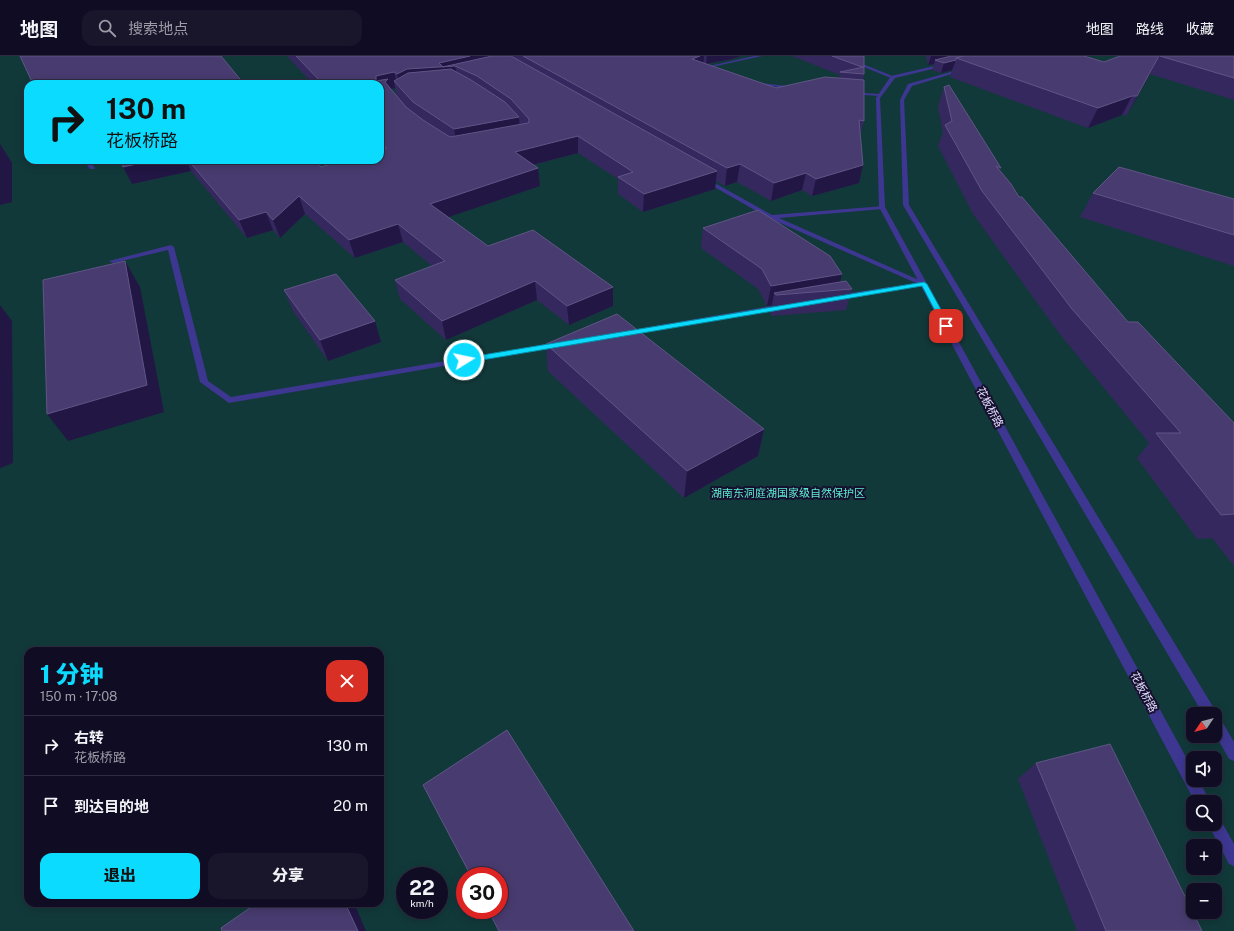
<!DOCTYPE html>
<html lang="zh">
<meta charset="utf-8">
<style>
:root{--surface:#100c23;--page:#19152b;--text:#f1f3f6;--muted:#9c9ba6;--line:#302c41;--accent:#0adbff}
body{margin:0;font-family:"Public Sans","Noto Sans SC",sans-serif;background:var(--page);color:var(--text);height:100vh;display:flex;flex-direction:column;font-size:15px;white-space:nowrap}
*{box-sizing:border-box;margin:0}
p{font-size:13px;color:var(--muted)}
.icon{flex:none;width:22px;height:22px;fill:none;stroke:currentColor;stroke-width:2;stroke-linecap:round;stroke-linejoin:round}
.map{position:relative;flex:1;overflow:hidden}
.drawer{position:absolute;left:24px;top:591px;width:360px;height:260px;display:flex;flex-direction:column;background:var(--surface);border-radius:12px;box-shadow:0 2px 10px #0003,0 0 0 1px var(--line)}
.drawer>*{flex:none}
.hud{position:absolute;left:24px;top:24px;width:360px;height:84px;border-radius:12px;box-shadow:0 2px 10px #0003,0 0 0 1px var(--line);background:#0adbff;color:#111;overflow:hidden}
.needle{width:26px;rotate:235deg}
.buttons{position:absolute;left:1186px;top:651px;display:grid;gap:8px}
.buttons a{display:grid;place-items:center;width:36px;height:36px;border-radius:8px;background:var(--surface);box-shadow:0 2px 10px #0003,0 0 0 1px var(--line);font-size:20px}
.speed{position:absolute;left:396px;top:811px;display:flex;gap:8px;font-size:20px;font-weight:700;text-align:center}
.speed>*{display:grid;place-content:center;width:52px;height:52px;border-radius:50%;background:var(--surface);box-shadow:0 2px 10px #0003,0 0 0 1px var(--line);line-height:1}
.speed small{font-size:10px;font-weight:400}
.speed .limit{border:6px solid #d22;background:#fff;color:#111}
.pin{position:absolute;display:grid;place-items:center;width:34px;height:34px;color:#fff;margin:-17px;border-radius:8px;box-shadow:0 2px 6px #0006}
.me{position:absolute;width:44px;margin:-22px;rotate:80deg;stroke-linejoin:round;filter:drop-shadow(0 0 3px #0008)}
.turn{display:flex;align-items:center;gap:14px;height:84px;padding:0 16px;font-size:18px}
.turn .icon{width:52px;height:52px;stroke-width:2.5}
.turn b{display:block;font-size:28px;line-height:34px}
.round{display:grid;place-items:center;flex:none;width:42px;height:42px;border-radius:12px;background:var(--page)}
.headline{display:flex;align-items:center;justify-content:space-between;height:68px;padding:0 16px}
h1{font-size:24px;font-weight:800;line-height:30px;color:var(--accent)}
.action{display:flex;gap:8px;margin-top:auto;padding:8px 16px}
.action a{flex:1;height:46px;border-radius:12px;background:var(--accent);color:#111;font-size:16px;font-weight:800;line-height:46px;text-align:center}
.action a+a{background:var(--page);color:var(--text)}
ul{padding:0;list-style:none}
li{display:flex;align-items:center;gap:12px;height:60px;padding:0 16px;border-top:1px solid var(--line)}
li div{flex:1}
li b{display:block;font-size:15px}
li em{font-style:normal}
header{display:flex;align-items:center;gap:24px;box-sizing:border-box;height:56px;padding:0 20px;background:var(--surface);border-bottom:1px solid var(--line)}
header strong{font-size:19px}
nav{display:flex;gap:22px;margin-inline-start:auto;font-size:14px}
.search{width:280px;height:36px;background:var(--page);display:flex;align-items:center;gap:10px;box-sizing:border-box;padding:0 14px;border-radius:12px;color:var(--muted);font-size:15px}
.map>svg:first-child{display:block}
.green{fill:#12393a;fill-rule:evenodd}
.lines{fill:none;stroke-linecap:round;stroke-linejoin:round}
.minor{fill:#3e3792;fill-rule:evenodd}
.tertiary{fill:#3e3792;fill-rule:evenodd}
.wall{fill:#35285e;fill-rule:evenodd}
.shaded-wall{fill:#211644}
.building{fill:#483b6f;stroke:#605586;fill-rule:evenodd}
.route{fill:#0adbff;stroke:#068ea6}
.labels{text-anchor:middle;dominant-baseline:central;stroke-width:4;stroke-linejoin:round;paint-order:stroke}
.street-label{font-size:11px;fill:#e3deff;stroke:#16102f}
.park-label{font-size:11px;fill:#5deccf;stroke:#16102f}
</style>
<header>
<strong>地图</strong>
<div class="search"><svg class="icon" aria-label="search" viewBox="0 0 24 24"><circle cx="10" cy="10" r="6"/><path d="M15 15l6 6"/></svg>搜索地点</div>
<nav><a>地图</a><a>路线</a><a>收藏</a></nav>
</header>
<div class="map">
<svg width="1234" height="875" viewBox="0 0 1234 875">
<rect width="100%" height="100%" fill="#16102f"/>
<path class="green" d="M 0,0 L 1234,0 L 1234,875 L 0,875 ZM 28,28 L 380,28 L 380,104 L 28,104 ZM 28,595 L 380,595 L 380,847 L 28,847 ZM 1193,658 L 1215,658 L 1215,680 L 1193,680 ZM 1193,702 L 1215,702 L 1215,724 L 1193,724 ZM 1193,746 L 1215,746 L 1215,768 L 1193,768 ZM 1193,790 L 1215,790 L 1215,812 L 1193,812 ZM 405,820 L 439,820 L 439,854 L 405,854 ZM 465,820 L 499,820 L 499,854 L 465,854 ZM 1193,834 L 1215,834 L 1215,856 L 1193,856 Z"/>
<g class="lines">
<g class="minor">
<path d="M 754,0 L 762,0 L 707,12 L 705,11 Z"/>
<path d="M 837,0 L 843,0 L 895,21 L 891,22 Z"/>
<path d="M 751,26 L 796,31 L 798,32 L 796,33 L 753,28 Z"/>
<path d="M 850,36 L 880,38 L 882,39 L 880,40 L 848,38 Z"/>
<path d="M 83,104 L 89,104 L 95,112 L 94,113 L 90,113 Z"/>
<path d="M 704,121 L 772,159 L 884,150 L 884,152 L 882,153 L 779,162 L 928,228 L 924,230 L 834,243 L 834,239 L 837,239 L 916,227 L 769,162 L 702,124 L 702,122 Z"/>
<path d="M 171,189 L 174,191 L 208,325 L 231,341 L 559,286 L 563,288 L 559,290 L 229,347 L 200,326 L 168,194 L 113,207 L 109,205 Z"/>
<path d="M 783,248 L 787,250 L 786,252 L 626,279 L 622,277 L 626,275 Z"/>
</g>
<g class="tertiary">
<path d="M 947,7 L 949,9 L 895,22 L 880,42 L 885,151 L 1193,714 L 1193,724 L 1199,724 L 1210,746 L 1195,746 L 879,151 L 876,42 L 891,20 Z"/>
<path d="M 961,13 L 965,14 L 912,30 L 904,44 L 909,149 L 1215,654 L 1216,660 L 1220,662 L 1234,686 L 1234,705 L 1229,703 L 1215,678 L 1215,658 L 1203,658 L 903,149 L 900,44 L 908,28 Z"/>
<path d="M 1215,761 L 1220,763 L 1234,788 L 1234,810 L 1229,808 L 1208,768 L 1215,768 Z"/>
</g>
</g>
<g class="wall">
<path d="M 287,0 L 741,0 L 732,3 L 707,8 L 776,32 L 839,22 L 840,19 L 792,0 L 864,0 L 864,18 L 863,24 L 864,65 L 860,79 L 863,109 L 859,127 L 812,140 L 802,134 L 771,145 L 737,126 L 725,130 L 716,125 L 715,133 L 643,156 L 618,138 L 618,123 L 578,97 L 533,109 L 540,130 L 448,161 L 488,190 L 613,231 L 613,250 L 569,269 L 537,244 L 446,284 L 400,243 L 395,224 L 432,210 L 403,186 L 355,202 L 305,158 L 280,182 L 273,174 L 247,182 L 191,115 L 132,128 L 120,104 L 315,104 L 321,111 L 380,104 L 380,28 L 313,28 ZM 395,32 L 397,40 L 391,33 Z"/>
<path d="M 926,0 L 1084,0 L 1104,6 L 1120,0 L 1234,0 L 1234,44 L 1150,18 L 1127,59 L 1122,59 L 1088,72 L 950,21 L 952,14 L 941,17 L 932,14 L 934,8 L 928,9 Z"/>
<path d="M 944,31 L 1001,112 L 999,115 L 1019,141 L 1128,266 L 1234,367 L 1234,510 L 1212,482 L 1197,483 L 1137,402 L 1149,387 L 1059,277 L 973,158 L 938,90 L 943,76 L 938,51 Z"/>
<path d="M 1093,137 L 1234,143 L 1234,210 L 1080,161 Z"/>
<path d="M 703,172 L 840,226 L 852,233 L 846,254 L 772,260 L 770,257 L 772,249 L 767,250 L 758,233 L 701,192 Z"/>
<path d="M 284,234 L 381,286 L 328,305 L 293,255 Z"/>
<path d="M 546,288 L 764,373 L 758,400 L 684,442 L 548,315 Z"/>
<path d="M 1036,707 L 1202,875 L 1077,875 L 1018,723 Z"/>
</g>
<g class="shaded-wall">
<path d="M 470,0 L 499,0 L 455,10 L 458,25 L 400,32 L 397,18 L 407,13 L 439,7 Z"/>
<path d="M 700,0 L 704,0 L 703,13 L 692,3 Z"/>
<path d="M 707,0 L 741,0 L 732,3 L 706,8 Z"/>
<path d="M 931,0 L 967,0 L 935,4 L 934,8 L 928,9 Z"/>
<path d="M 1159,0 L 1150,18 L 1127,59 L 1137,40 Z"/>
<path d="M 956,4 L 952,14 L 941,17 L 944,7 Z"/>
<path d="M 394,16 L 397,28 L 394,25 L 395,32 L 391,33 L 376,25 L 376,20 Z"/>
<path d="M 1132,40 L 1122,59 L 1088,72 L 1098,52 Z"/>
<path d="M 519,61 L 520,79 L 457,91 L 454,73 Z"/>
<path d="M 578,80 L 578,97 L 516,113 L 515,96 Z"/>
<path d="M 0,88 L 12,107 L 12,146 L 0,149 Z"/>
<path d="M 155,104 L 186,104 L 191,115 L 132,128 L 123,111 Z"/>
<path d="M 740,108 L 737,126 L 725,130 L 727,112 Z"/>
<path d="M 863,109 L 859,127 L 812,140 L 816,123 Z"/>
<path d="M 538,112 L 540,130 L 434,166 L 430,148 Z"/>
<path d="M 717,115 L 715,133 L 643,156 L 644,138 Z"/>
<path d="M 806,117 L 802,134 L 771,145 L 774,127 Z"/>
<path d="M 299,140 L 305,158 L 280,182 L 273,164 Z"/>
<path d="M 266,156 L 273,174 L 247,182 L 239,164 Z"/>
<path d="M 398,168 L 403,186 L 355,202 L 349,184 Z"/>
<path d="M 125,205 L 140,231 L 164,356 L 68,385 L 47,358 Z"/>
<path d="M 842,218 L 838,234 L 774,237 L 772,249 L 767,250 L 771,230 Z"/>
<path d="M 535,225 L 537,244 L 446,284 L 442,265 Z"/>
<path d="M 613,231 L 613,250 L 569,269 L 567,250 Z"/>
<path d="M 0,249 L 12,265 L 13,407 L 0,412 Z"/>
<path d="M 375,265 L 381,286 L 328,305 L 320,284 Z"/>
<path d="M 764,373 L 758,400 L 684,442 L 687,415 Z"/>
<path d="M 345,847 L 354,847 L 366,875 L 358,875 Z"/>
</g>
<g class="building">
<path d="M 20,0 L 221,0 L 244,28 L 33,28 Z"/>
<path d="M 296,0 L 470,0 L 439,7 L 443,11 L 492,0 L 511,0 L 717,115 L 644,138 L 618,121 L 633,116 L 578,80 L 515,96 L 538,112 L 430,148 L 488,190 L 533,174 L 613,231 L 567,250 L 535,225 L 442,265 L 395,224 L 445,205 L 398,168 L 349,184 L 299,140 L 273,164 L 266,156 L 239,164 L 188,104 L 315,104 L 321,111 L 345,104 L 380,104 L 380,94 L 387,92 L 380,86 L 380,28 L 323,28 ZM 455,10 L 477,20 L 511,43 L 529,63 L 529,66 L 528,67 L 450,81 L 423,64 L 406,51 L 385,26 L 388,23 L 376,25 L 376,20 L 394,16 L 397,18 L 407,13 Z"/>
<path d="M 523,0 L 700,0 L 692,3 L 776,32 L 825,21 L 864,24 L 864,65 L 859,64 L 863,109 L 816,123 L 806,117 L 774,127 L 740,108 L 727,112 Z"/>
<path d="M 832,0 L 864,0 L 864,11 L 862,11 Z"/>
<path d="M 951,0 L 964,0 L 956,2 L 956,4 L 944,7 L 935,4 Z"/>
<path d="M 964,0 L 1084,0 L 1104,6 L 1120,0 L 1159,0 L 1137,40 L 1132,40 L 1098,52 L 956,2 Z"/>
<path d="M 1160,0 L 1234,0 L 1234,22 Z"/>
<path d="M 864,11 L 864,18 L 840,16 Z"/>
<path d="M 451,13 L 471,24 L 505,46 L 519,61 L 454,73 L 413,46 L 394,25 L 408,17 Z"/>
<path d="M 949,29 L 1001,112 L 996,110 L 1011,128 L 1019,141 L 1022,141 L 1128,266 L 1138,266 L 1234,367 L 1234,458 L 1221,459 L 1156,377 L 1181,377 L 1072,253 L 982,135 L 945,69 L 952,65 L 944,31 Z"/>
<path d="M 120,104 L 155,104 L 123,111 Z"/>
<path d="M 1119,111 L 1234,143 L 1234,179 L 1093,137 Z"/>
<path d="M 758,154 L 830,200 L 842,218 L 771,230 L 762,213 L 703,172 Z"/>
<path d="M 125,205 L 147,329 L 47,358 L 43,224 Z"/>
<path d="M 336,218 L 375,265 L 320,284 L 284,234 Z"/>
<path d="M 846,225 L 852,233 L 776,239 L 774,237 Z"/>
<path d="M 617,258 L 764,373 L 687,415 L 546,288 Z"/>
<path d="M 507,674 L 634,875 L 499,875 L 488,854 L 499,854 L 499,820 L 471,820 L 423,729 Z"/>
<path d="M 1110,688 L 1202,875 L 1106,875 L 1036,707 Z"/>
<path d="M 257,847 L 345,847 L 358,875 L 222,875 L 221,872 Z"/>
</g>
<path class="route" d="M 924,226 L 927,228 L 950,270 L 949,271 L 944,271 L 943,270 L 922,230 L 464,307 L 460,304 L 464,302 Z"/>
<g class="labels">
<g class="street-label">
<text transform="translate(990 351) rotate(62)">花板桥路</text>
<text transform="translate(1144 636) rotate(62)">花板桥路</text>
</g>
<g class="park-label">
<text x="788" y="437">湖南东洞庭湖国家级自然保护区</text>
</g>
</g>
</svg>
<div class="buttons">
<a><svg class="needle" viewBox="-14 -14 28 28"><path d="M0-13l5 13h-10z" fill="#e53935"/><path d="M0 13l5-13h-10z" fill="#9c9ba6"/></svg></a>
<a><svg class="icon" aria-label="sound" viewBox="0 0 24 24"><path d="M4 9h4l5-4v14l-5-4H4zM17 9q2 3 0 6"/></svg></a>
<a><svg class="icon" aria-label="search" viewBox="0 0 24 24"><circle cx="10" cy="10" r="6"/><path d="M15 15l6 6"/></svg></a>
<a>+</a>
<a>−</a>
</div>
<div class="speed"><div>22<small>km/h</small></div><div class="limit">30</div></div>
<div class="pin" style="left:946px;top:270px;background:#d93025"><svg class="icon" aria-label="arrive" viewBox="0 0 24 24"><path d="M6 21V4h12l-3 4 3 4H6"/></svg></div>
<svg class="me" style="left:464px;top:304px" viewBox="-20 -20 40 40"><circle r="17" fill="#0adbff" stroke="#fff" stroke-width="3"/><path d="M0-11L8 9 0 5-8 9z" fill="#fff"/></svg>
<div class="hud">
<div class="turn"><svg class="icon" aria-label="right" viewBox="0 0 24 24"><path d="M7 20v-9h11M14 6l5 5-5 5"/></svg><div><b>130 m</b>花板桥路</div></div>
</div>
<section class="drawer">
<div class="headline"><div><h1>1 分钟</h1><p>150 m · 17:08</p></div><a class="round" style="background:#d93025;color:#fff"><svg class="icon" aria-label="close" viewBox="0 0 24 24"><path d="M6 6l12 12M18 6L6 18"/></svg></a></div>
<ul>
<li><svg class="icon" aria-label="right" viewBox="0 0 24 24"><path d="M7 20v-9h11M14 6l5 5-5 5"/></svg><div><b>右转</b><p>花板桥路</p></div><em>130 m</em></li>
<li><svg class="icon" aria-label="arrive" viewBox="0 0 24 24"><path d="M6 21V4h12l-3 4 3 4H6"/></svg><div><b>到达目的地</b></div><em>20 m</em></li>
</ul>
<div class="action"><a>退出</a><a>分享</a></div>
</section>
</div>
